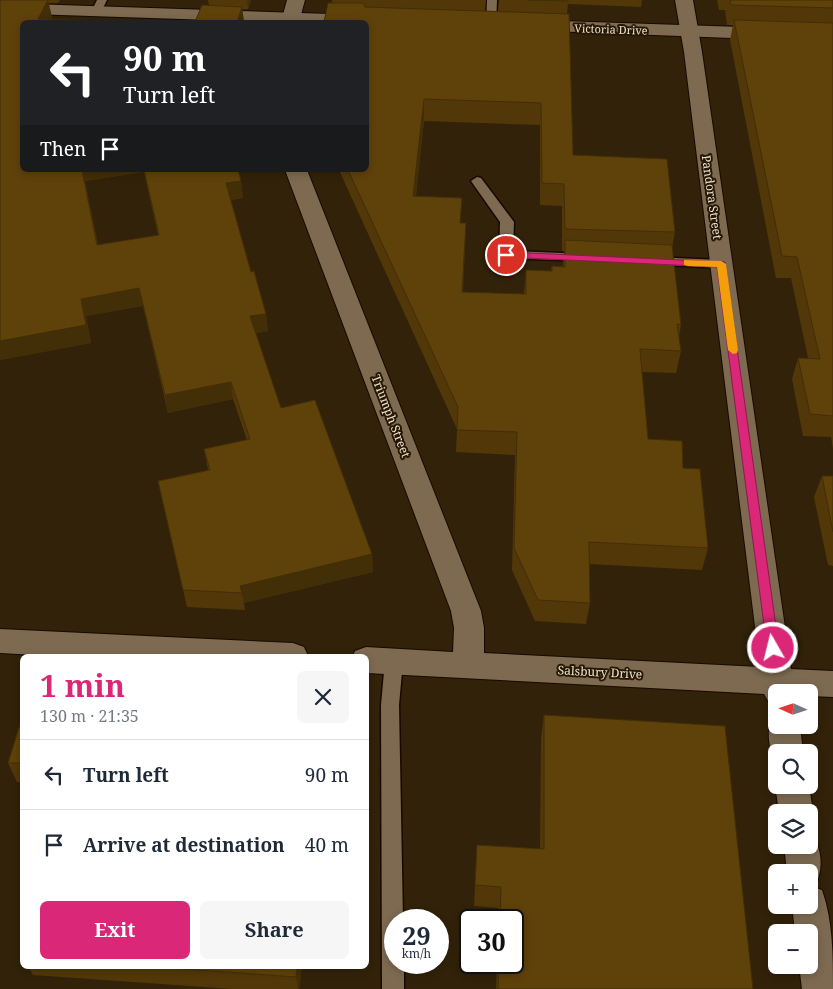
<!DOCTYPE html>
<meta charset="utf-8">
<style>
:root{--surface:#fff;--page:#f6f6f7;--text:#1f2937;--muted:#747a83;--line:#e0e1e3;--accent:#db2777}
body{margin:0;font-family:"Noto Serif",serif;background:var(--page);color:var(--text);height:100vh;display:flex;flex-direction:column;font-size:19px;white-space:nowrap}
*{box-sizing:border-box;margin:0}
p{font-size:16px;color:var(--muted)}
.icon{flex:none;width:28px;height:28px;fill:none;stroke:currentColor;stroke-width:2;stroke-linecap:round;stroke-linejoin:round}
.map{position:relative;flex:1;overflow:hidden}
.details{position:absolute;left:20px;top:654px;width:349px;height:315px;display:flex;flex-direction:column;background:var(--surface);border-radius:8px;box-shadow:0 2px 8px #0003}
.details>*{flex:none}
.guide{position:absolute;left:20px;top:20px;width:349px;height:152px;border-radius:8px;box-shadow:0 2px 8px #0003;background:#202124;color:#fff;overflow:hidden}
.needle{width:32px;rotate:273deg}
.tools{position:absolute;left:768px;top:684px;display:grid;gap:10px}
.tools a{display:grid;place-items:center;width:50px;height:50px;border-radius:8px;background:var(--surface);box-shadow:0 2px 8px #0003;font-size:25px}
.speed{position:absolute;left:384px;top:909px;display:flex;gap:10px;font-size:25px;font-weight:700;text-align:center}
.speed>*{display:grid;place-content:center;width:65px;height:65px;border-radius:50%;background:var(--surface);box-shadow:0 2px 8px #0003;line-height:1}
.speed small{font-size:12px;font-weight:400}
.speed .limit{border:2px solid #111;border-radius:8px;background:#fff;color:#111}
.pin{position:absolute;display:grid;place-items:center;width:42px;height:42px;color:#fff;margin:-21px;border:2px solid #fff;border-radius:50%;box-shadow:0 1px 5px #0007}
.me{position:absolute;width:55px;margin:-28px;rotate:352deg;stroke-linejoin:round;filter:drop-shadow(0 0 4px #0008)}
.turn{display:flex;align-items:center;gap:18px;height:105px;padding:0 20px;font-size:22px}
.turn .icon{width:65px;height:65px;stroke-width:2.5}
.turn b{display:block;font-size:35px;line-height:42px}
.then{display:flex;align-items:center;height:48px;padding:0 20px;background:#0003;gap:10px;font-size:19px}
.round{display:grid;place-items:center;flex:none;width:52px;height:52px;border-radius:8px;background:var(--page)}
.overview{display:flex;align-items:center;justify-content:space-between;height:85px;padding:0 20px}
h1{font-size:30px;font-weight:700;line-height:38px;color:var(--accent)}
.action{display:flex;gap:10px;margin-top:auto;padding:10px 20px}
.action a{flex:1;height:58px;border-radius:8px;background:var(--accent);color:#fff;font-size:20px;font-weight:700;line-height:58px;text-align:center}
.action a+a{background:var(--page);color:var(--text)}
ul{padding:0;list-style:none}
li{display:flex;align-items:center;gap:15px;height:70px;padding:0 20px;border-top:1px solid var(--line)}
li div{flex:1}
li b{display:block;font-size:19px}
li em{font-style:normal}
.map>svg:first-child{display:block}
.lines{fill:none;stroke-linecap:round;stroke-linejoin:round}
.service-casing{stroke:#180a00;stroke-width:3}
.minor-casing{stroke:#180a00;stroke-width:2}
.tertiary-casing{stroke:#180a00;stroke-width:2}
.service{fill:#7d6a51;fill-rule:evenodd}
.minor{fill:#7d6a51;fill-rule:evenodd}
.tertiary{fill:#7d6a51;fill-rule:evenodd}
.wall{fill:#523809;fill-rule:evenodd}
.shaded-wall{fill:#422e07}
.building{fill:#5f410a;stroke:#422e07}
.route{fill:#db2777;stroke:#8e194d}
.slow{fill:#f59e0b}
.labels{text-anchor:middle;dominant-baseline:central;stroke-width:4;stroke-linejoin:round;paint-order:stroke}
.far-street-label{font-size:11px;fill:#ece2d4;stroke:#271802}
.street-label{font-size:12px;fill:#ece2d4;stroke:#271802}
</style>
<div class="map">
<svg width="833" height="989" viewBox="0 0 833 989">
<rect width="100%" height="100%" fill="#312209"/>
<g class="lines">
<defs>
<g id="service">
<path d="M 97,0 L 107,0 L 100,14 L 96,15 L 91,12 Z"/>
<path d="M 487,0 L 497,0 L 496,25 L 491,28 L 486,25 Z"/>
<path d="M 477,177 L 481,178 L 514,222 L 513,251 L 585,254 L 592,258 L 590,261 L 501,258 L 499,255 L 500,222 L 471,181 Z"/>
<path d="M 652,257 L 721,260 L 728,264 L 721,268 L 647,264 L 645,261 L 647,258 Z"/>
<path d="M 394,653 L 400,656 L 403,661 L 399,705 L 403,920 L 395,920 L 395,962 L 404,962 L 404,989 L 382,989 L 381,705 L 385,661 L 388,656 Z"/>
</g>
<g id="minor">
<path d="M 287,0 L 305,0 L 299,22 L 281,22 Z"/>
<path d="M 675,0 L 693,0 L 702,52 L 791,669 L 833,671 L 833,697 L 809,696 L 809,692 L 776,692 L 776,704 L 768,701 L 764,694 L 366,673 L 366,656 L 353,656 L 355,651 L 366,647 L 453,652 L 454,628 L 451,611 L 285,170 L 307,170 L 481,611 L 484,628 L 484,653 L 760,667 L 684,52 Z"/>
<path d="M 0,629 L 293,643 L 304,647 L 308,656 L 54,656 L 0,653 Z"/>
<path d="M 776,714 L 776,725 L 800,725 L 803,752 L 776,752 L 776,762 C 768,749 766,729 773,715 Z"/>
<path d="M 776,783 L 776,785 L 809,785 L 813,812 L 809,821 L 809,812 L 779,812 L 775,785 Z"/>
<path d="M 809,832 L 813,834 C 821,850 824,867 816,884 L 811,886 L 822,890 C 833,921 833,956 833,989 L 802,989 L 799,965 L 809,965 L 809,932 L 795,932 L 792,905 L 809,905 L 809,872 L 787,872 L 784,845 L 809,845 Z"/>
</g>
<g id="tertiary">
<path d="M 0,3 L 361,15 L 367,16 L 370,20 L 366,24 L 366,22 L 271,22 L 0,13 Z"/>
<path d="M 531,20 L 833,30 L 833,42 L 524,30 L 522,26 L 524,22 Z"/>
</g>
</defs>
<use href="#service" class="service-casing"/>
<use href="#minor" class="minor-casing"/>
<use href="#tertiary" class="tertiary-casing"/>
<use href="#service" class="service"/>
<use href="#minor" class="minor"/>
<use href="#tertiary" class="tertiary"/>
</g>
<g class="wall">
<path d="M 0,0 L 60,0 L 58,3 L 48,3 L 52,17 L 50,20 L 106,21 L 106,22 L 22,22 L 22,170 L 238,170 L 241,181 L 243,198 L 231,200 L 251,272 L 254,271 L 266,314 L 268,331 L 256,333 L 281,408 L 315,400 L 372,554 L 373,572 L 244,603 L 245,610 L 187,607 L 158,481 L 208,470 L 204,449 L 247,440 L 233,399 L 168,413 L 143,306 L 86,316 L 91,343 L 0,360 ZM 144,172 L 158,235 L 98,245 L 85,181 Z"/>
<path d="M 208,0 L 251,0 L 248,9 L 242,9 L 244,22 L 209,6 Z"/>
<path d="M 332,0 L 486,0 L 485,11 L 498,11 L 499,0 L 642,0 L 641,7 L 568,4 L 567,14 L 573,155 L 675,232 L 672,248 L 681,325 L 679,337 L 681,351 L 676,373 L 642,372 L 648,439 L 683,468 L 708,548 L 702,570 L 589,564 L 590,603 L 586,624 L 535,621 L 512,570 L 515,455 L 456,452 L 457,429 L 339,170 L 366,170 ZM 424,121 L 540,125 L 540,205 L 562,206 L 562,251 L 564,251 L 563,266 L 552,266 L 551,271 L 526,270 L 524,294 L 463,292 L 466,223 L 461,223 L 416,196 Z"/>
<path d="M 717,0 L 833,0 L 833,449 L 831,437 L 803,436 L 792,379 L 798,358 L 808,358 L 791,278 L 776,278 L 730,40 L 733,25 L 727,25 L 725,10 L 719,10 Z"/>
<path d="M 822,476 L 833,476 L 833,566 L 828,565 L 814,497 Z"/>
<path d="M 544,715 L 753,989 L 496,989 L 497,962 L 512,962 L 512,920 L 498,920 L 498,908 L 474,906 L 477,845 L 540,849 L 541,738 Z"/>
<path d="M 22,718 L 22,782 L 17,782 L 8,763 Z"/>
<path d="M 28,966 L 302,966 L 299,989 L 232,989 L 33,975 Z"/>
</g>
<g class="shaded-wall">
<path d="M 48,0 L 52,17 L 49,22 L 38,19 Z"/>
<path d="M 247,0 L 251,0 L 248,9 Z"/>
<path d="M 242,7 L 244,22 L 237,22 Z"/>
<path d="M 424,99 L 424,121 L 413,218 L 413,196 Z"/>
<path d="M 82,170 L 144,170 L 144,172 L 85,181 L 101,262 Z"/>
<path d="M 241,181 L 243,198 L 228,200 L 226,183 Z"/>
<path d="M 466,223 L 465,246 L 461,314 L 462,292 Z"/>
<path d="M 139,288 L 143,306 L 86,316 L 91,343 L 0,360 L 0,341 L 81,299 Z"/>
<path d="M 266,314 L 268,331 L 253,334 L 250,316 Z"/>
<path d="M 231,382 L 233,399 L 168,413 L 165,395 Z"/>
<path d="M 372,554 L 373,572 L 244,603 L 240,586 Z"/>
<path d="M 297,966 L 302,966 L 299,989 L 298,989 L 296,977 Z"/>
</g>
<g class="building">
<path d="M 0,0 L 48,0 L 38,19 L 106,21 L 106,22 L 22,22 L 22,170 L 82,170 L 97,245 L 159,235 L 144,170 L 238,170 L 241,181 L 226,183 L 251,272 L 254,271 L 266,314 L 250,316 L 281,408 L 315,400 L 372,554 L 240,586 L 242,593 L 183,590 L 158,481 L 210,470 L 204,449 L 250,439 L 231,382 L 165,395 L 139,288 L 81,299 L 86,325 L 0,341 Z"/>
<path d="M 527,0 L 568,0 L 568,1 Z"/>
<path d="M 730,0 L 833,0 L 833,8 L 731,5 Z"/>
<path d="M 328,3 L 363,3 L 365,7 L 569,14 L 573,155 L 667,159 L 675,232 L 565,229 L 564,184 L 542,183 L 541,103 L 424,99 L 413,196 L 462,198 L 460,223 L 466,223 L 462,292 L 526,294 L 526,270 L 552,271 L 552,266 L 565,267 L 565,240 L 672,245 L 681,325 L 677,324 L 681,351 L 640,349 L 648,439 L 682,441 L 683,468 L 700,469 L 708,548 L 589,542 L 590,603 L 538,600 L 514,548 L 517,432 L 457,430 L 458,407 L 348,170 L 366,170 L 366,22 L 324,22 Z"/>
<path d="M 202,5 L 242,7 L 237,22 L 195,22 Z"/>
<path d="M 734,20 L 833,23 L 833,416 L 810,414 L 798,358 L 820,359 L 797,257 L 782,256 Z"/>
<path d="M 822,476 L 833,476 L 833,532 Z"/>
<path d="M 544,715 L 725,726 L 753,989 L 498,989 L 499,962 L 512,962 L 512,920 L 500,920 L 501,887 L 475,885 L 477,845 L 544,849 Z"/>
<path d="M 22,718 L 22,763 L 8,763 Z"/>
<path d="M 22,802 L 22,874 L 21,869 Z"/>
<path d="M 142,966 L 297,966 L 296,977 Z"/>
</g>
<path class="route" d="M 506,252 L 725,262 L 779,648 L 778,652 L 773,653 L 769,652 L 767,648 L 717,267 L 503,257 L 503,253 Z"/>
<path class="slow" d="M 684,260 L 721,261 L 726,264 L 738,350 L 737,353 L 733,354 L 728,350 L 717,267 L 688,266 L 684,265 Z"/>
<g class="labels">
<g class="far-street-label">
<text transform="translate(611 29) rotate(2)">Victoria Drive</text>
</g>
<g class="street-label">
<text transform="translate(712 197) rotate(82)">Pandora Street</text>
<text transform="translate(391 416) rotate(69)">Triumph Street</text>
<text transform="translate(600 672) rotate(3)">Salsbury Drive</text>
</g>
</g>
</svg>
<div class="tools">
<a><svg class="needle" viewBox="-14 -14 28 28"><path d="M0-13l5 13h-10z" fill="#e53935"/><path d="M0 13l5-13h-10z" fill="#747a83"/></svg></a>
<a><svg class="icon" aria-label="search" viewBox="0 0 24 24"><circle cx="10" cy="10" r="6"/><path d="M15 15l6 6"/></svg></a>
<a><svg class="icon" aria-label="layers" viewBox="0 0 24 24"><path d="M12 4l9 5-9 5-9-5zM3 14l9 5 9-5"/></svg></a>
<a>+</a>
<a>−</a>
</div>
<div class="speed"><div>29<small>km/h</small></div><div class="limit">30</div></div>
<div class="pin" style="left:506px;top:255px;background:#d93025"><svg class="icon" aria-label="arrive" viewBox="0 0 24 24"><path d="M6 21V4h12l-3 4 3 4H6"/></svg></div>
<svg class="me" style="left:773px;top:648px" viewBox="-20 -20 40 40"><circle r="17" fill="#db2777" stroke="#fff" stroke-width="3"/><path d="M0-11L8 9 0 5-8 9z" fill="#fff"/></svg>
<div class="guide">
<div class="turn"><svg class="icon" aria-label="left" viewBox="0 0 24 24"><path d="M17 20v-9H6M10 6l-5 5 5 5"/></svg><div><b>90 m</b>Turn left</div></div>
<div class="then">Then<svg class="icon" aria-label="arrive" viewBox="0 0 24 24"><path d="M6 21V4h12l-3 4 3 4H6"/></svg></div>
</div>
<section class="details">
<div class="overview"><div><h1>1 min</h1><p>130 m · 21:35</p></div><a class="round"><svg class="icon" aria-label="close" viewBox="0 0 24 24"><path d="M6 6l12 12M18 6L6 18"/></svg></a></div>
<ul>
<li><svg class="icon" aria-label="left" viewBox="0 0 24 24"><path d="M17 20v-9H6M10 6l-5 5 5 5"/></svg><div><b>Turn left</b></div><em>90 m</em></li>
<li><svg class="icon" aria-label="arrive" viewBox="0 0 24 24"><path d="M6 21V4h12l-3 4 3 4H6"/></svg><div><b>Arrive at destination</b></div><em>40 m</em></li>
</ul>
<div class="action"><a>Exit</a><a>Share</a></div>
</section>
</div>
